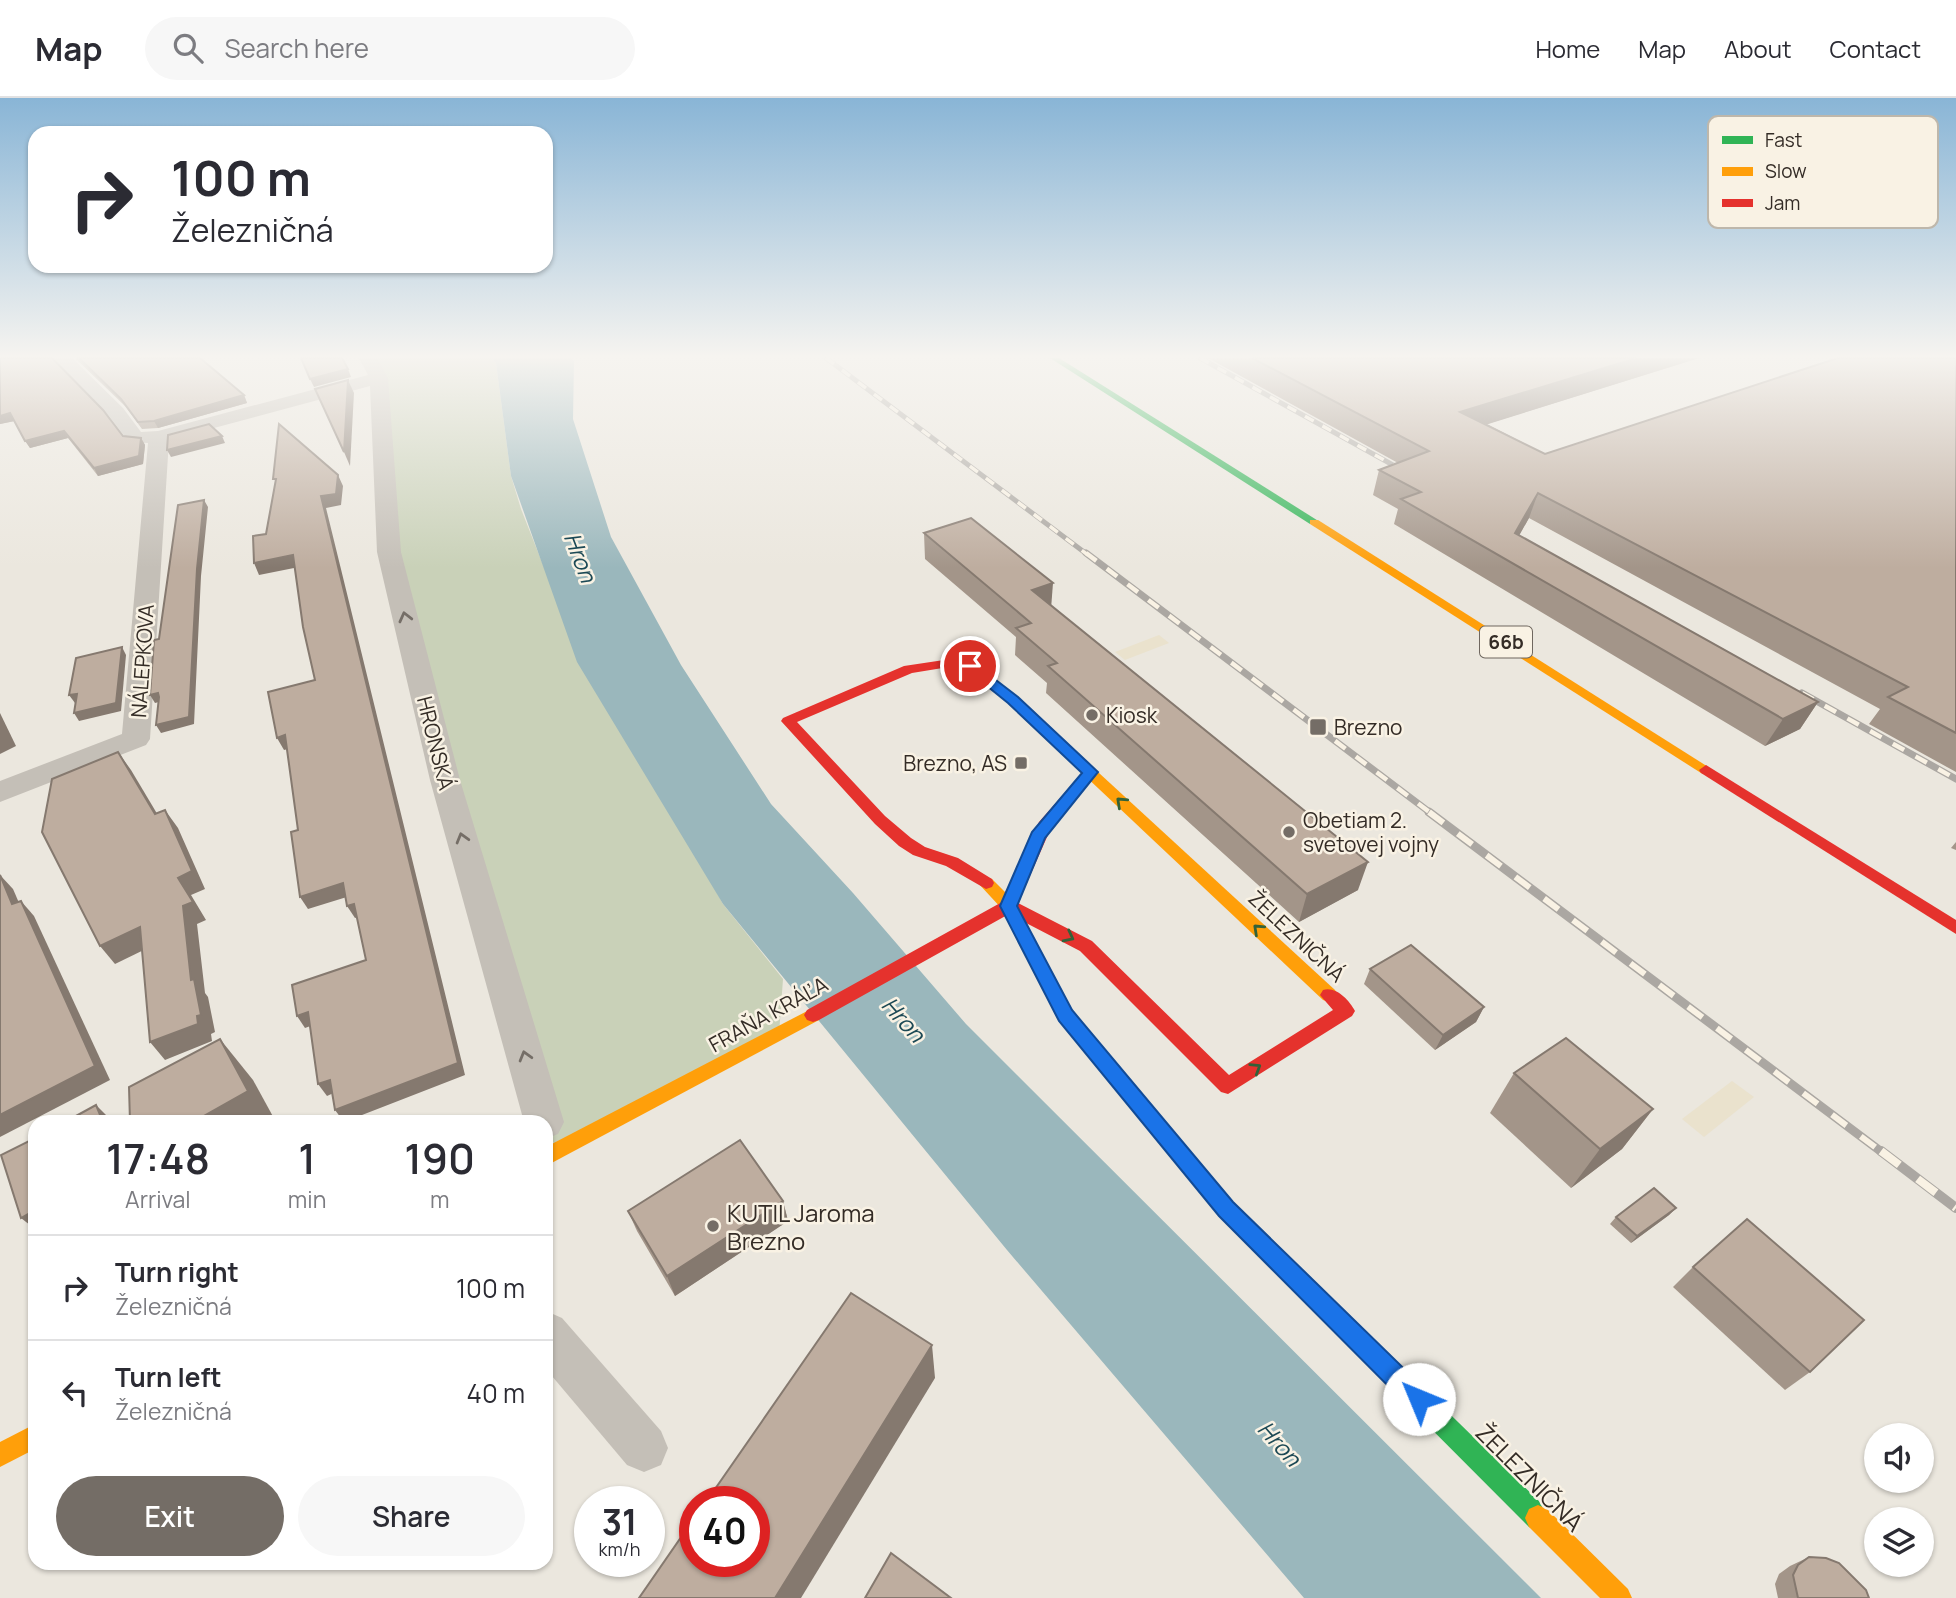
<!DOCTYPE html>
<meta charset="utf-8">
<style>
:root{--surface:#fff;--page:#f7f7f7;--text:#2b2b33;--muted:#7c7c81;--line:#e1e1e2;--accent:#746d66}
body{margin:0;font-family:Manrope,sans-serif;background:var(--page);color:var(--text);height:100vh;display:flex;flex-direction:column;font-size:26px;white-space:nowrap}
*{box-sizing:border-box;margin:0}
p{font-size:23px;color:var(--muted)}
.icon{flex:none;width:38px;height:38px;fill:none;stroke:currentColor;stroke-width:2;stroke-linecap:round;stroke-linejoin:round}
.map{position:relative;flex:1;overflow:hidden}
.panel{position:absolute;left:28px;top:1017px;width:525px;height:455px;display:flex;flex-direction:column;background:var(--surface);border-radius:21px;box-shadow:0 2px 5px #0004}
.panel>*{flex:none}
.hud{position:absolute;left:28px;top:28px;width:525px;height:147px;border-radius:21px;box-shadow:0 2px 5px #0004;background:#fff;color:var(--text);overflow:hidden}
.controls{position:absolute;left:1864px;top:1325px;display:grid;gap:14px}
.controls a{display:grid;place-items:center;width:70px;height:70px;border-radius:50%;background:var(--surface);box-shadow:0 2px 5px #0004;font-size:35px}
.speed{position:absolute;left:574px;top:1388px;display:flex;gap:14px;font-size:35px;font-weight:700;text-align:center}
.speed>*{display:grid;place-content:center;width:91px;height:91px;border-radius:50%;background:var(--surface);box-shadow:0 2px 5px #0004;line-height:1}
.speed small{font-size:18px;font-weight:400}
.speed .limit{border:10px solid #d22;background:#fff;color:#111}
.pin{position:absolute;display:grid;place-items:center;width:60px;height:60px;color:#fff;margin:-30px;border:4px solid #fff;border-radius:50%;box-shadow:0 2px 7px #0007}
.me{position:absolute;width:77px;margin:-38px;rotate:315deg;stroke-linejoin:round;filter:drop-shadow(0 0 5px #0008)}
.turn{display:flex;align-items:center;gap:24px;height:147px;padding:0 28px;font-size:32px}
.turn .icon{width:91px;height:91px;stroke-width:2.5}
.turn b{display:block;font-size:49px;line-height:60px}
.eta{display:flex;justify-content:space-evenly;align-items:center;height:119px;text-align:center}
.eta b{font-size:42px;font-weight:600;line-height:49px}
.action{display:flex;gap:14px;margin-top:auto;padding:14px 28px}
.action a{flex:1;height:80px;border-radius:42px;background:var(--accent);color:#fff;font-size:28px;font-weight:600;line-height:80px;text-align:center}
.action a+a{background:var(--page);color:var(--text)}
ul{padding:0;list-style:none}
li{display:flex;align-items:center;gap:21px;height:105px;padding:0 28px;border-top:2px solid var(--line)}
li div{flex:1}
li b{display:block;font-size:26px}
li em{font-style:normal}
header{display:flex;align-items:center;gap:42px;box-sizing:border-box;height:98px;padding:0 35px;background:var(--surface);border-bottom:2px solid var(--line)}
header strong{font-size:33px}
nav{display:flex;gap:38px;margin-inline-start:auto;font-size:24px}
.search{width:490px;height:63px;background:var(--page);display:flex;align-items:center;gap:18px;box-sizing:border-box;padding:0 24px;border-radius:38px;color:var(--muted);font-size:26px}
.map>svg:first-child{display:block}
.green{fill:#c9d1b8}
.plaza{fill:#eae2cd}
.water{fill:#9ab7bc}
.lines{fill:none;stroke-linecap:round;stroke-linejoin:round}
.street{fill:#c4bfb7;fill-rule:evenodd}
.fast{fill:#30b455;fill-rule:evenodd}
.slow{fill:#ff9f0a;fill-rule:evenodd}
.jam{fill:#e5322d;fill-rule:evenodd}
.rail-far3-casing{stroke:#aba7a2;stroke-width:5}
.rail-far2-casing{stroke:#aba7a2;stroke-width:7}
.rail-far1-casing{stroke:#aba7a2;stroke-width:9}
.rail-casing{stroke:#aba7a2;stroke-width:10}
.rail-far3{stroke:#f9f2e4;stroke-width:3.5;stroke-dasharray:10;stroke-linecap:butt}
.rail-far2{stroke:#f9f2e4;stroke-width:4.5;stroke-dasharray:13;stroke-linecap:butt}
.rail-far1{stroke:#f9f2e4;stroke-width:6;stroke-dasharray:18;stroke-linecap:butt}
.rail{stroke:#f9f2e4;stroke-width:8;stroke-dasharray:23;stroke-linecap:butt}
.wall{fill:#a39589}
.shaded-wall{fill:#85796f}
.building{fill:#bead9f;stroke:#85796f;stroke-width:2}
.oneway{stroke:#756e67}
.oneway2{stroke:#326239}
.route{fill:#1a73e8;stroke:#114b97;stroke-width:2}
.poi-dot{fill:#746d66;stroke:#f9f2e4;stroke-width:2.5}
.labels{text-anchor:middle;dominant-baseline:central;stroke-width:5;stroke-linejoin:round;paint-order:stroke}
.shield{fill:#f9f2e4;stroke:#6f675f;stroke-width:2}
.shield-label{font-size:19px;font-weight:bold;fill:#342c26}
.street-label{font-size:21px;fill:#342c26;stroke:#f9f2e4}
.poi-label{font-size:21px;fill:#342c26;stroke:#f9f2e4;text-anchor:start}
.water-label{font-size:23px;font-style:italic;fill:#1c4955;stroke:#f9f2e4}
.near-poi-label{font-size:24px;fill:#342c26;stroke:#f9f2e4;text-anchor:start}
.near-street-label{font-size:24px;fill:#342c26;stroke:#f9f2e4}
.key{fill:#f9f2e4;stroke:#beb7ab;stroke-width:2}
.key-label{font-size:19px;fill:#342c26}
</style>
<header>
<strong>Map</strong>
<div class="search"><svg class="icon" aria-label="search" viewBox="0 0 24 24"><circle cx="10" cy="10" r="6"/><path d="M15 15l6 6"/></svg>Search here</div>
<nav><a>Home</a><a>Map</a><a>About</a><a>Contact</a></nav>
</header>
<div class="map">
<svg width="1956" height="1500" viewBox="0 0 1956 1500">
<rect width="100%" height="100%" fill="#ebe7de"/>
<path class="green" d="M 368,260 L 491,260 L 496,265 L 511,378 L 521,411 L 549,482 L 723,806 L 783,881 L 779,936 L 556,1054 L 389,454 L 379,281 Z"/>
<g class="plaza">
<path d="M 1159,537 L 1169,545 L 1125,562 L 1115,554 Z"/>
<path d="M 1732,983 L 1754,999 L 1704,1039 L 1682,1021 Z"/>
</g>
<path class="water" d="M 491,260 L 571,260 L 574,263 L 573,321 L 611,439 L 681,567 L 771,706 L 853,795 L 966,926 L 1541,1500 L 1304,1500 L 1007,1152 L 723,806 L 577,564 L 511,378 L 496,265 Z"/>
<g class="lines">
<g class="street">
<path d="M 53,260 L 72,260 L 123,310 L 141,334 L 158,333 L 368,277 L 359,260 L 377,260 L 388,280 L 401,454 L 460,682 L 564,1024 L 558,1036 L 546,1041 L 546,1024 L 524,1024 L 430,682 L 377,454 L 370,288 L 169,342 L 150,641 L 146,647 L 0,704 L 0,683 L 122,636 L 148,345 L 129,344 L 109,318 Z"/>
<path d="M 546,1213 L 562,1220 L 661,1333 L 668,1350 L 661,1367 L 644,1374 L 627,1367 L 546,1271 Z"/>
</g>
<g class="fast">
<path d="M 1050,260 L 1059,260 L 1320,424 L 1310,426 Z"/>
<path d="M 1197,1067 L 1204,1069 L 1233,1104 L 1547,1411 L 1551,1420 L 1547,1429 L 1538,1433 L 1529,1429 L 1219,1118 L 1187,1076 L 1190,1069 Z"/>
</g>
<g class="slow">
<path d="M 1310,422 L 1318,422 L 1713,672 L 1706,677 L 1701,675 L 1310,426 Z"/>
<path d="M 1069,650 L 1074,652 L 1335,892 L 1338,897 L 1335,902 L 1329,904 L 1323,902 L 1064,658 L 1062,655 Z"/>
<path d="M 986,779 L 992,781 L 1015,804 L 1071,912 L 1204,1069 L 1207,1076 L 1204,1083 L 1197,1085 L 1190,1083 L 1059,922 L 1003,812 L 978,785 L 980,781 Z"/>
<path d="M 813,910 L 819,912 L 822,917 L 819,922 L 546,1068 L 546,1049 Z"/>
<path d="M 35,1326 L 35,1351 L 0,1369 L 0,1344 Z"/>
<path d="M 1538,1407 L 1547,1411 L 1628,1491 L 1632,1500 L 1600,1500 L 1529,1429 L 1525,1420 L 1529,1411 Z"/>
</g>
<g class="jam">
<path d="M 964,559 L 1018,599 L 1074,652 L 1076,655 L 1074,658 L 1064,658 L 1008,605 L 961,567 L 912,575 L 797,624 L 885,718 L 911,740 L 925,749 L 958,760 L 992,781 L 994,785 L 992,789 L 986,791 L 946,768 L 913,757 L 899,748 L 875,726 L 781,623 L 783,620 L 904,568 Z"/>
<path d="M 1706,667 L 1956,822 L 1956,836 L 1701,675 L 1699,672 Z"/>
<path d="M 1090,670 L 1097,675 L 1051,730 L 1018,805 L 1092,843 L 1229,977 L 1333,912 L 1320,897 L 1323,892 C 1336,888 1349,902 1355,913 L 1352,918 L 1228,996 L 1221,994 L 1080,853 L 1009,816 L 819,922 L 813,924 L 807,922 L 804,917 L 807,912 L 1002,804 L 1039,724 L 1085,672 Z"/>
</g>
<defs>
<g id="rail-far3">
<path d="M 826,260 L 1088,457"/>
<path d="M 1200,260 L 1411,377"/>
</g>
<g id="rail-far2">
<path d="M 1086,455 L 1432,716"/>
<path d="M 1802,595 L 1956,681"/>
</g>
<path id="rail-far1" d="M 1429,714 L 1883,1055"/>
<path id="rail" d="M 1881,1053 L 1956,1110"/>
</defs>
<use href="#rail-far3" class="rail-far3-casing"/>
<use href="#rail-far2" class="rail-far2-casing"/>
<use href="#rail-far1" class="rail-far1-casing"/>
<use href="#rail" class="rail-casing"/>
<use href="#rail-far3" class="rail-far3"/>
<use href="#rail-far2" class="rail-far2"/>
<use href="#rail-far1" class="rail-far1"/>
<use href="#rail" class="rail"/>
</g>
<g class="wall">
<path d="M 0,260 L 123,338 L 141,340 L 145,347 L 143,366 L 98,378 L 68,340 L 30,350 L 14,323 L 0,326 Z"/>
<path d="M 75,260 L 200,260 L 244,297 L 247,305 L 158,330 L 142,331 L 125,308 Z"/>
<path d="M 1208,260 L 1699,260 L 1487,326 L 1545,356 L 1956,260 L 1956,674 L 1869,626 L 1880,611 L 1529,420 L 1519,437 L 1818,604 L 1800,631 L 1765,648 L 1394,426 L 1398,411 L 1373,397 L 1379,372 L 1398,365 Z"/>
<path d="M 924,435 L 1051,507 L 1358,792 L 1299,824 L 1046,595 L 1047,585 L 1015,557 L 1016,539 L 925,461 Z"/>
<path d="M 1956,744 L 1956,752 L 1951,750 Z"/>
<path d="M 1370,871 L 1484,909 L 1476,924 L 1435,952 L 1364,886 Z"/>
<path d="M 1514,975 L 1653,1011 L 1622,1051 L 1571,1090 L 1490,1015 Z"/>
<path d="M 783,1103 L 788,1123 L 675,1198 L 637,1133 L 628,1113 Z"/>
<path d="M 1676,1110 L 1669,1117 L 1631,1145 L 1610,1126 L 1616,1119 Z"/>
<path d="M 1693,1169 L 1810,1274 L 1785,1292 L 1673,1189 Z"/>
<path d="M 1809,1459 L 1869,1500 L 1778,1500 L 1775,1486 L 1779,1476 L 1790,1468 Z"/>
</g>
<g class="shaded-wall">
<path d="M 1637,260 L 1699,260 L 1453,337 L 1460,314 Z"/>
<path d="M 348,271 L 351,279 L 314,289 L 310,281 Z"/>
<path d="M 348,282 L 354,295 L 350,368 L 344,354 Z"/>
<path d="M 244,297 L 247,305 L 158,330 L 154,323 Z"/>
<path d="M 10,315 L 15,323 L 0,326 L 0,318 Z"/>
<path d="M 64,333 L 68,340 L 30,350 L 25,343 Z"/>
<path d="M 222,338 L 225,345 L 171,359 L 167,352 Z"/>
<path d="M 141,340 L 145,347 L 143,366 L 98,378 L 94,370 Z"/>
<path d="M 338,377 L 343,388 L 341,407 L 326,410 L 465,977 L 344,1024 L 335,1012 L 458,965 L 321,398 Z"/>
<path d="M 1538,395 L 1529,420 L 1506,461 L 1515,435 Z"/>
<path d="M 204,402 L 208,409 L 201,478 L 194,626 L 161,635 L 156,627 L 197,471 Z"/>
<path d="M 293,457 L 299,469 L 259,477 L 254,465 Z"/>
<path d="M 1053,485 L 1051,511 L 1032,492 Z"/>
<path d="M 122,549 L 126,557 L 121,613 L 79,623 L 74,615 Z"/>
<path d="M 158,595 L 163,603 L 155,605 L 150,597 Z"/>
<path d="M 77,596 L 83,603 L 75,605 L 69,597 Z"/>
<path d="M 1818,604 L 1800,631 L 1765,648 L 1783,621 Z"/>
<path d="M 0,615 L 16,648 L 0,656 Z"/>
<path d="M 285,637 L 292,650 L 284,652 L 277,640 Z"/>
<path d="M 118,654 L 131,672 L 168,734 L 155,716 Z"/>
<path d="M 165,712 L 178,730 L 205,791 L 191,797 L 206,822 L 197,826 L 205,895 L 208,899 L 215,934 L 211,936 L 212,943 L 165,962 L 150,944 L 191,882 L 178,780 Z"/>
<path d="M 1368,764 L 1358,792 L 1299,824 L 1307,796 Z"/>
<path d="M 0,777 L 13,791 L 26,821 L 12,806 Z"/>
<path d="M 343,785 L 350,798 L 308,811 L 300,799 Z"/>
<path d="M 21,803 L 34,818 L 110,982 L 0,1039 L 0,1017 Z"/>
<path d="M 354,806 L 362,818 L 355,820 L 347,808 Z"/>
<path d="M 140,829 L 154,847 L 115,866 L 100,848 Z"/>
<path d="M 1484,909 L 1476,924 L 1435,952 L 1443,937 Z"/>
<path d="M 308,914 L 316,926 L 305,930 L 297,918 Z"/>
<path d="M 220,941 L 253,982 L 276,1024 L 193,1024 Z"/>
<path d="M 330,982 L 338,993 L 327,998 L 318,986 Z"/>
<path d="M 96,1007 L 113,1024 L 103,1024 Z"/>
<path d="M 1653,1011 L 1622,1051 L 1571,1090 L 1600,1051 Z"/>
<path d="M 783,1103 L 788,1123 L 675,1198 L 667,1178 Z"/>
<path d="M 1676,1110 L 1669,1117 L 1631,1145 L 1637,1138 Z"/>
<path d="M 35,1112 L 35,1131 L 21,1120 Z"/>
<path d="M 932,1247 L 935,1280 L 801,1500 L 775,1500 Z"/>
</g>
<g class="building">
<path d="M 0,260 L 52,260 L 103,312 L 123,338 L 141,340 L 139,358 L 94,370 L 64,333 L 25,343 L 10,315 L 0,318 Z"/>
<path d="M 79,260 L 200,260 L 244,297 L 154,323 L 138,324 L 121,301 Z"/>
<path d="M 301,260 L 342,260 L 348,271 L 310,281 Z"/>
<path d="M 1252,260 L 1637,260 L 1460,314 L 1545,356 L 1838,260 L 1956,260 L 1956,635 L 1888,599 L 1908,589 L 1538,395 L 1515,435 L 1818,604 L 1783,621 L 1401,401 L 1421,394 L 1379,372 L 1429,353 Z"/>
<path d="M 348,282 L 348,283 L 344,354 L 315,291 Z"/>
<path d="M 209,326 L 222,338 L 167,352 L 168,337 Z"/>
<path d="M 279,326 L 338,377 L 336,396 L 321,398 L 458,965 L 335,1012 L 330,982 L 318,986 L 308,914 L 297,918 L 292,887 L 366,862 L 354,806 L 347,808 L 343,785 L 300,799 L 291,734 L 298,732 L 285,637 L 277,640 L 268,594 L 315,582 L 303,529 L 293,457 L 254,465 L 253,438 L 266,436 L 276,381 L 273,381 Z"/>
<path d="M 204,402 L 197,471 L 189,619 L 156,627 L 159,599 L 158,595 L 150,597 L 154,542 L 159,541 L 178,407 Z"/>
<path d="M 971,420 L 1053,485 L 1032,492 L 1368,764 L 1307,796 L 1048,568 L 1057,565 L 1016,530 L 1031,525 L 924,435 Z"/>
<path d="M 122,549 L 116,605 L 74,615 L 77,596 L 69,597 L 76,560 Z"/>
<path d="M 118,654 L 155,716 L 165,712 L 192,773 L 178,780 L 193,804 L 183,808 L 191,882 L 194,881 L 201,917 L 197,918 L 198,926 L 150,944 L 140,829 L 100,848 L 42,734 L 52,681 Z"/>
<path d="M 0,777 L 12,806 L 21,803 L 95,968 L 0,1017 Z"/>
<path d="M 1411,847 L 1484,909 L 1443,937 L 1370,871 Z"/>
<path d="M 1566,940 L 1653,1011 L 1600,1051 L 1514,975 Z"/>
<path d="M 220,941 L 248,993 L 193,1024 L 130,1024 L 129,989 Z"/>
<path d="M 96,1007 L 103,1024 L 65,1024 Z"/>
<path d="M 35,1040 L 35,1112 L 21,1120 L 1,1057 Z"/>
<path d="M 740,1042 L 783,1103 L 667,1178 L 628,1113 Z"/>
<path d="M 1654,1090 L 1676,1110 L 1637,1138 L 1616,1119 Z"/>
<path d="M 1747,1121 L 1864,1222 L 1810,1274 L 1693,1169 Z"/>
<path d="M 851,1195 L 932,1247 L 775,1500 L 639,1500 L 695,1419 L 695,1463 L 754,1463 L 754,1404 L 706,1404 Z"/>
<path d="M 891,1455 L 951,1500 L 865,1500 Z"/>
<path d="M 1809,1459 L 1826,1460 L 1839,1465 L 1866,1492 L 1869,1500 L 1798,1500 L 1793,1477 L 1798,1467 Z"/>
</g>
<defs><path id="oneway-chevron" d="M-2-3.5L2.5 0L-2 3.5" fill="none" stroke-width="1.6" stroke-linecap="round" stroke-linejoin="round" transform="scale(1.75)"/></defs>
<g class="oneway">
<use href="#oneway-chevron" transform="translate(405 519) rotate(-104)"/>
<use href="#oneway-chevron" transform="translate(462 740) rotate(-106)"/>
<use href="#oneway-chevron" transform="translate(525 958) rotate(-106)"/>
</g>
<g class="oneway2">
<use href="#oneway-chevron" transform="translate(1121 704) rotate(-137)"/>
<use href="#oneway-chevron" transform="translate(1258 831) rotate(-137)"/>
<use href="#oneway-chevron" transform="translate(1069 839) rotate(27)"/>
<use href="#oneway-chevron" transform="translate(1256 970) rotate(-32)"/>
</g>
<linearGradient id="sky" x2="0" y2="1"><stop stop-color="#89b5d6"/><stop offset="0.55" stop-color="#f6f4f0"/><stop offset="1" stop-color="#f6f4f0" stop-opacity="0"/></linearGradient>
<rect width="1956" height="470" fill="url(#sky)"/>
<path class="route" d="M 966,566 L 975,566 L 1018,599 L 1098,674 L 1045,740 L 1017,808 L 1072,912 L 1233,1104 L 1427,1293 L 1431,1301 L 1427,1310 L 1419,1313 L 1410,1310 L 1219,1118 L 1059,923 L 1000,808 L 1032,734 L 1082,675 L 1008,605 L 966,571 Z"/>
<g class="poi-dot">
<circle cx="1092" cy="617" r="7"/>
<rect x="1309" y="620" width="18" height="18" rx="3.5"/>
<rect x="1014" y="658" width="14" height="14" rx="3.5"/>
<circle cx="1289" cy="734" r="7"/>
<circle cx="713" cy="1128" r="7"/>
</g>
<g class="labels">
<rect class="shield" x="1480" y="528.5" width="52" height="31" rx="5"/>
<g class="shield-label">
<text x="1506" y="544">66b</text>
</g>
<g class="street-label">
<text transform="translate(142 563) rotate(-86)">NÁLEPKOVA</text>
<text transform="translate(436 645) rotate(76)">HRONSKÁ</text>
<text transform="translate(1297 838) rotate(43)">ŽELEZNIČNÁ</text>
<text transform="translate(768 916) rotate(-29)">FRAŇA KRÁĽA</text>
</g>
<g class="poi-label">
<text x="1106" y="617">Kiosk</text>
<text x="1334" y="629">Brezno</text>
<text x="1007" y="665" text-anchor="end">Brezno, AS</text>
<text x="1303" y="722">Obetiam 2.<tspan x="1303" dy="24">svetovej vojny</tspan></text>
</g>
<g class="water-label">
<text transform="translate(581 459) rotate(69)">Hron</text>
<text transform="translate(904 921) rotate(48)">Hron</text>
<text transform="translate(1280 1345) rotate(48)">Hron</text>
</g>
<g class="near-poi-label">
<text x="727" y="1114">KUTIL Jaroma<tspan x="727" dy="28">Brezno</tspan></text>
</g>
<g class="near-street-label">
<text transform="translate(1530 1379) rotate(45)">ŽELEZNIČNÁ</text>
</g>
</g>
<rect x="1708" y="18" width="230" height="112" rx="10" class="key"/>
<rect x="1722" y="38" width="31" height="8" fill="#30b455"/>
<rect x="1722" y="69" width="31" height="9" fill="#ff9f0a"/>
<rect x="1722" y="101" width="31" height="8" fill="#e5322d"/>
<g class="key-label">
<text x="1765" y="49">Fast</text>
<text x="1765" y="80">Slow</text>
<text x="1765" y="112">Jam</text>
</g>
</svg>
<div class="controls">
<a><svg class="icon" aria-label="sound" viewBox="0 0 24 24"><path d="M4 9h4l5-4v14l-5-4H4zM17 9q2 3 0 6"/></svg></a>
<a><svg class="icon" aria-label="layers" viewBox="0 0 24 24"><path d="M12 4l9 5-9 5-9-5zM3 14l9 5 9-5"/></svg></a>
</div>
<div class="speed"><div>31<small>km/h</small></div><div class="limit">40</div></div>
<div class="pin" style="left:970px;top:568px;background:#d93025"><svg class="icon" aria-label="arrive" viewBox="0 0 24 24"><path d="M6 21V4h12l-3 4 3 4H6"/></svg></div>
<svg class="me" style="left:1419px;top:1301px" viewBox="-20 -20 40 40"><circle r="19" fill="#fff"/><path d="M0-13L10 11 0 6-10 11z" fill="#1a73e8"/></svg>
<div class="hud">
<div class="turn"><svg class="icon" aria-label="right" viewBox="0 0 24 24"><path d="M7 20v-9h11M14 6l5 5-5 5"/></svg><div><b>100 m</b>Železničná</div></div>
</div>
<section class="panel">
<div class="eta">
<div><b>17:48</b><p>Arrival</p></div>
<div><b>1</b><p>min</p></div>
<div><b>190</b><p>m</p></div>
</div>
<ul>
<li><svg class="icon" aria-label="right" viewBox="0 0 24 24"><path d="M7 20v-9h11M14 6l5 5-5 5"/></svg><div><b>Turn right</b><p>Železničná</p></div><em>100 m</em></li>
<li><svg class="icon" aria-label="left" viewBox="0 0 24 24"><path d="M17 20v-9H6M10 6l-5 5 5 5"/></svg><div><b>Turn left</b><p>Železničná</p></div><em>40 m</em></li>
</ul>
<div class="action"><a>Exit</a><a>Share</a></div>
</section>
</div>
